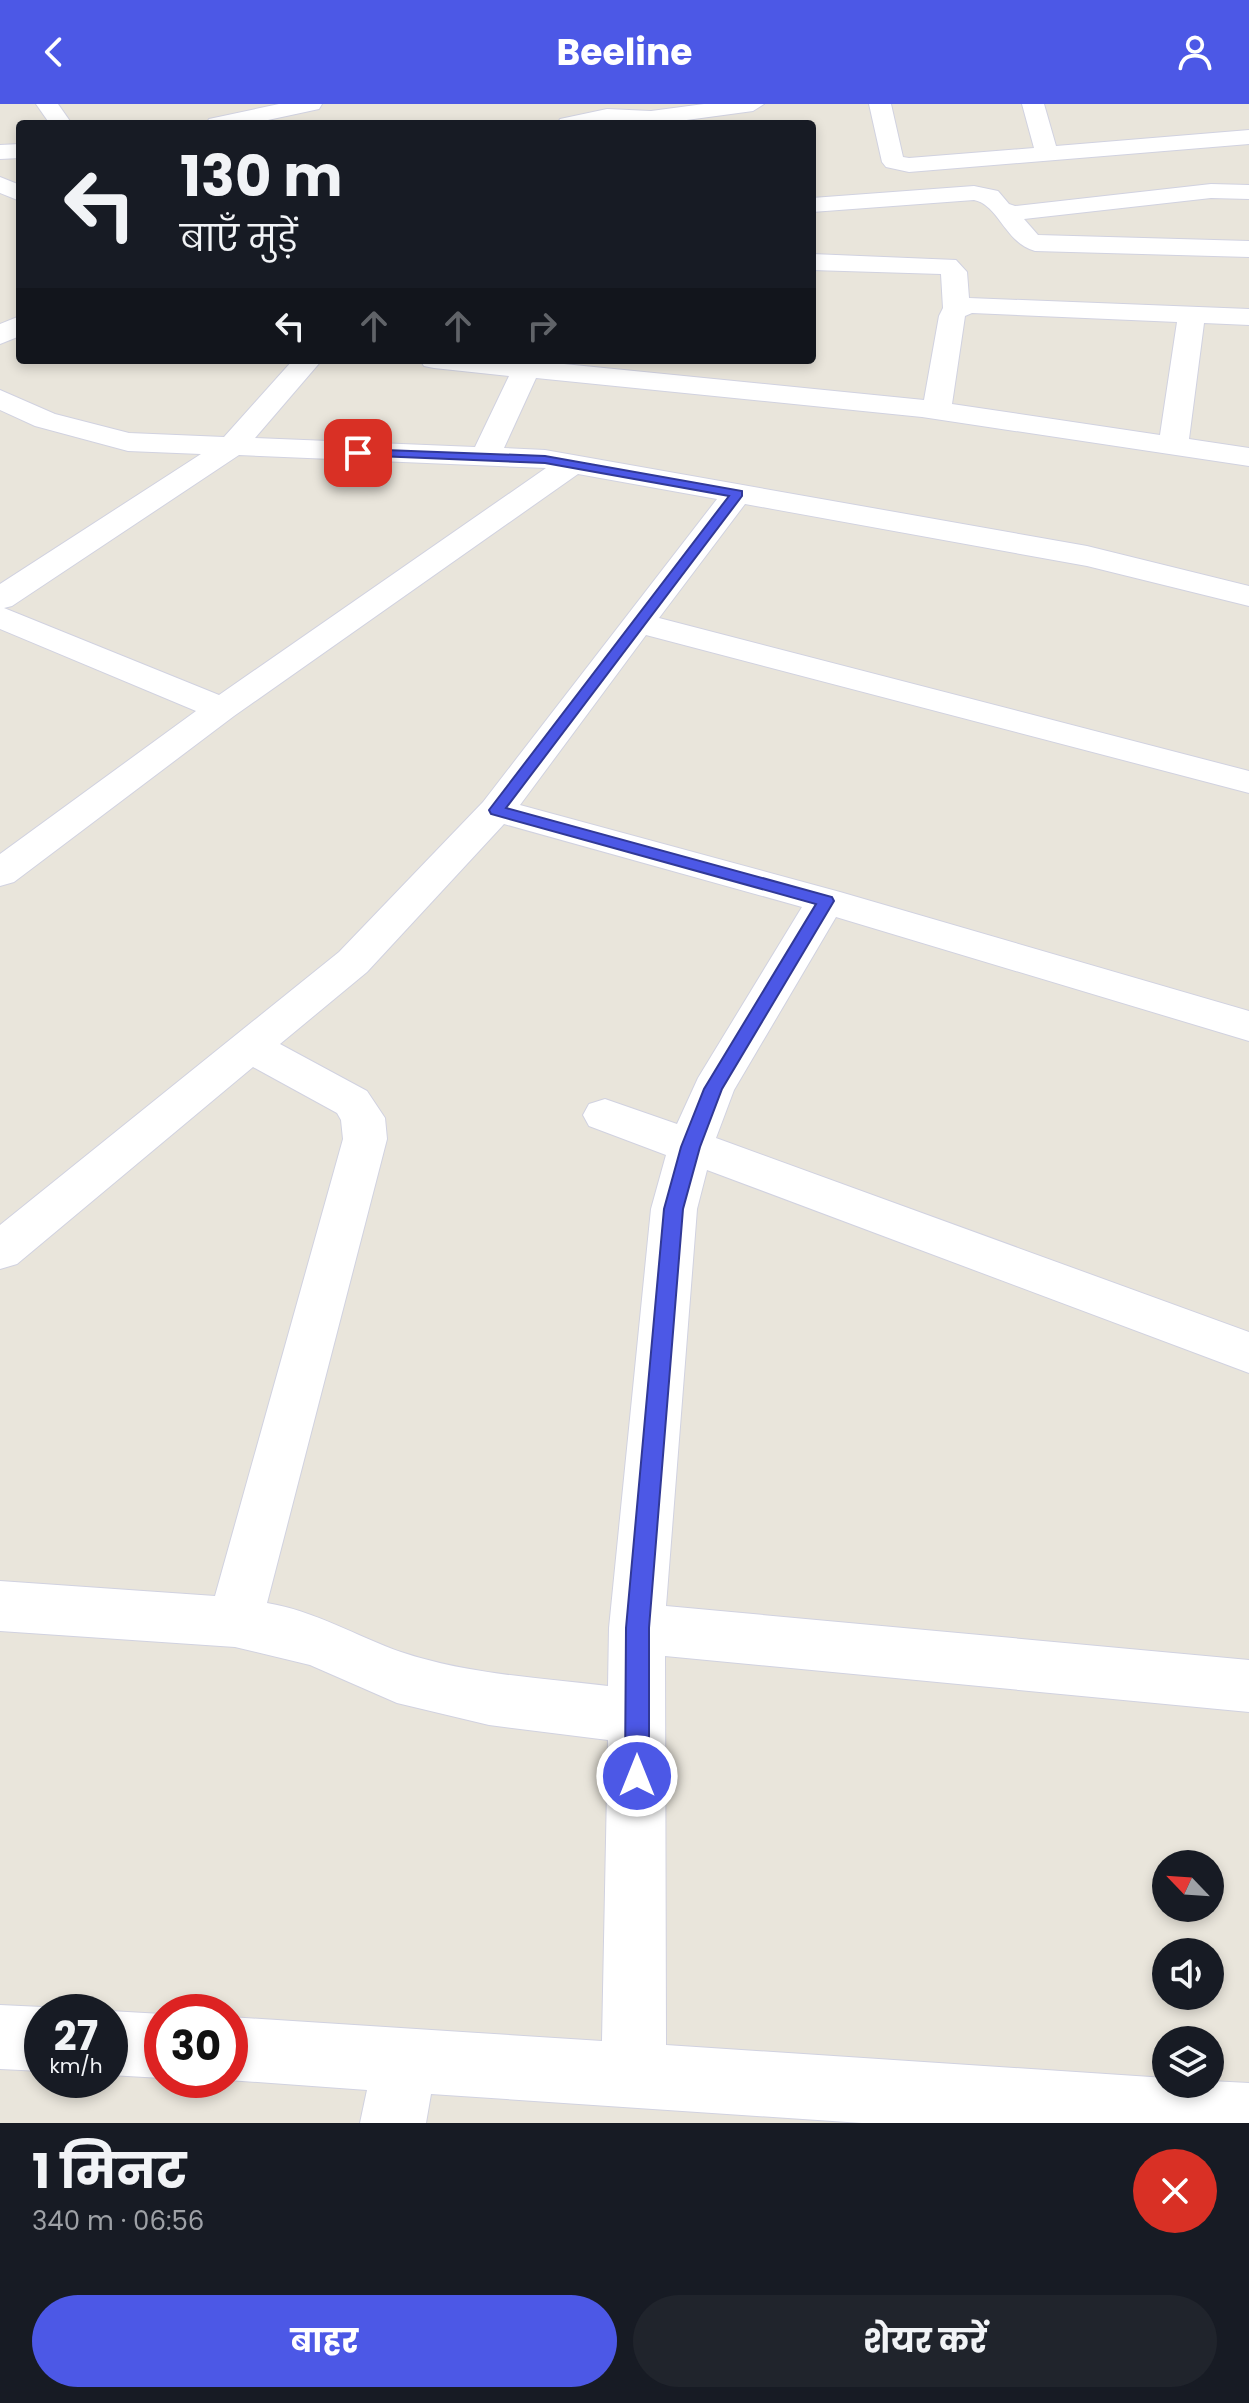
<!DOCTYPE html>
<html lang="hi">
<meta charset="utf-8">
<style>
:root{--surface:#171b24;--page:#20242c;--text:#f1f3f6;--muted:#9ea1a6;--accent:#4c58e6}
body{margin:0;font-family:Poppins,"Noto Sans Devanagari",sans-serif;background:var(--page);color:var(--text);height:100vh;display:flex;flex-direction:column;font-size:30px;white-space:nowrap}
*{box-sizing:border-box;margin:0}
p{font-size:26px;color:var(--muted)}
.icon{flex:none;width:44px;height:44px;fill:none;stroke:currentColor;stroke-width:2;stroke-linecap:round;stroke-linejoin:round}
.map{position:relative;height:2019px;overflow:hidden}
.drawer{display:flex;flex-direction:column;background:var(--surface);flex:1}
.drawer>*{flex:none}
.banner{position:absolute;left:16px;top:16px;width:800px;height:244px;border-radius:8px;box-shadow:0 4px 12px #0003;background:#171b24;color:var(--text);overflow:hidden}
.needle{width:52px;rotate:295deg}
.buttons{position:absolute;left:1152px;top:1746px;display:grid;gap:16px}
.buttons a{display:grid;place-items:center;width:72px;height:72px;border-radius:50%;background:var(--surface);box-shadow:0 4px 12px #0003;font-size:40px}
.speed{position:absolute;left:24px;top:1890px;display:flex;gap:16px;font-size:40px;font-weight:700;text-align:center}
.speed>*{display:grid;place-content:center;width:104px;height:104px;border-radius:50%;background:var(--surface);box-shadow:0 4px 12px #0003;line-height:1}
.speed small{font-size:20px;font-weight:400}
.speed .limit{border:12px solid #d22;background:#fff;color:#111}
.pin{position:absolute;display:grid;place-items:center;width:68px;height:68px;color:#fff;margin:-34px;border-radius:16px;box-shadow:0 4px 12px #0006}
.me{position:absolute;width:88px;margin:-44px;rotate:0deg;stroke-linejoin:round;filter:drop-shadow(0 0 6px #0008)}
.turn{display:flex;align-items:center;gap:28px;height:168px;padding:0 32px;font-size:36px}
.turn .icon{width:104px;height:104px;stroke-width:2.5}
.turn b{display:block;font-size:56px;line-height:68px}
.lanes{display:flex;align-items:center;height:76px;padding:0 32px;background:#0003;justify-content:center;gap:40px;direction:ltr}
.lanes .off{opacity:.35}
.round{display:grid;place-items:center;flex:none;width:84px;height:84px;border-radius:42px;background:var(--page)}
.head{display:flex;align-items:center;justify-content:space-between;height:136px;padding:0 32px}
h1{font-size:48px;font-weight:700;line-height:60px}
.button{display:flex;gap:16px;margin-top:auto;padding:16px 32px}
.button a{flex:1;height:92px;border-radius:48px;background:var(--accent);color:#fff;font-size:32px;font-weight:700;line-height:92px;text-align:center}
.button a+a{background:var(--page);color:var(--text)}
header{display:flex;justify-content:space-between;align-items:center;height:104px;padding:0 32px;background:var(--accent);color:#fff;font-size:36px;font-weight:700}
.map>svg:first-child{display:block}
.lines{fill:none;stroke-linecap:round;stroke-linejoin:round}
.minor-casing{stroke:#d1d2e0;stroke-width:2}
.minor{fill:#fff;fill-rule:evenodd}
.route{fill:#4c58e6;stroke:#313996;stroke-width:2}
</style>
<header><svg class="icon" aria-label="back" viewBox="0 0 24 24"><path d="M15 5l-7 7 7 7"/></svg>Beeline<svg class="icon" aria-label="person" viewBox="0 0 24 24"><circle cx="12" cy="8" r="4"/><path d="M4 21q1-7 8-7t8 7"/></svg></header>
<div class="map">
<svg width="1249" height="2019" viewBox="0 0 1249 2019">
<rect width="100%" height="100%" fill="#e9e5db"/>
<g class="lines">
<defs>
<g id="minor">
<path d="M 36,0 L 58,0 L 72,20 L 50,20 Z"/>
<path d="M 279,0 L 322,0 L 319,5 L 249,20 L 206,20 L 209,15 Z"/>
<path d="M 704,0 L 764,0 L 753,7 L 657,20 L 557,20 L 560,15 L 607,5 L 651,7 Z"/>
<path d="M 869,0 L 891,0 L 903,53 L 909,54 L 1034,44 L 1022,0 L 1044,0 L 1056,42 L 1249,26 L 1249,40 L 909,68 L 886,63 L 882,58 Z"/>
<path d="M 20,40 L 20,54 L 0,55 L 0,41 Z"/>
<path d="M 0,73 L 20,81 L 20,97 L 0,89 Z"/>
<path d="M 1211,80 L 1249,81 L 1249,95 L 1211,94 L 1024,115 L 1038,131 L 1249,137 L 1249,153 L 1035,147 C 1005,139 999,101 974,96 L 812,108 L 812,94 L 974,82 L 998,87 L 1009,100 L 1015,102 Z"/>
<path d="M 812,150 L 956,156 L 967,168 L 969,194 L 1249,205 L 1249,221 L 1204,219 L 1189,335 L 1249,344 L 1249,362 L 922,313 L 536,274 L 504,344 L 545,346 L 1087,442 L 1249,482 L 1249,502 L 1087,462 L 745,400 L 659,514 L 1249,667 L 1249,689 L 646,531 L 520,701 L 840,788 L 1249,907 L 1249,937 L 836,813 L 734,986 L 716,1034 L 1249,1228 L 1249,1269 L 707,1066 L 697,1105 L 666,1502 L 1249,1556 L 1249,1608 L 665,1552 L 666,1941 L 1166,1974 L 1166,1980 L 1210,1980 L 1210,1977 L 1249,1979 L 1249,2019 L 862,2019 L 431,1990 L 426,2019 L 360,2019 L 367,1986 L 228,1976 L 230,1976 L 230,1913 L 602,1937 L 608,1636 L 489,1621 L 397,1599 L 310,1561 L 235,1543 L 0,1527 L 0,1477 L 215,1492 L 343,1035 L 341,1016 L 337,1009 L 253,963 L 17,1160 L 0,1165 L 0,1121 L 339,848 L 483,698 L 717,395 L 578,370 L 234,612 L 14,778 L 0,782 L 0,750 L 196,607 L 0,525 L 0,480 L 201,350 L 128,347 L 35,322 L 0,306 L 0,286 L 55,310 L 129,329 L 224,333 L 293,256 L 322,256 L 255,334 L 475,343 L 509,272 L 434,264 L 424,262 L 420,256 L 545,256 L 544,258 L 924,296 L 939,212 L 943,204 L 941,170 L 812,166 ZM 972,209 L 1177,218 L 1160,331 L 952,300 L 965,212 ZM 239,351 L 546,364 L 219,591 L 4,504 L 12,502 ZM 504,720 L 802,803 L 698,974 L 677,1020 L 605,995 L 589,1000 L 583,1011 L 589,1022 L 666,1051 L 651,1105 L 609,1524 L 608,1582 C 540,1574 466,1570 401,1548 C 356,1532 315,1507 267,1499 L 387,1035 L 385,1014 L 367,987 L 280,940 L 367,868 Z"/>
<path d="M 20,212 L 20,232 L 0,240 L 0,220 Z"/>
<path d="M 0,1901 L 42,1903 L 54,1908 L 42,1908 L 42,1967 L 0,1965 Z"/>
<path d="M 110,1907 L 162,1910 L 162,1974 L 110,1971 Z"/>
</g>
</defs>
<use href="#minor" class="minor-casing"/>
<use href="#minor" class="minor"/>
</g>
<path class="route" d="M 358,345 L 545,352 L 742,387 L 742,392 L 506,704 L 832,793 L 834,797 L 722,985 L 700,1043 L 683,1105 L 649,1524 L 649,1672 L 646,1681 L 637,1684 L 628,1681 L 625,1672 L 626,1524 L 664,1105 L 681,1043 L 704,985 L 816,800 L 491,710 L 489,706 L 729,392 L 545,359 L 353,351 L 353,346 Z"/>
</svg>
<div class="buttons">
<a><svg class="needle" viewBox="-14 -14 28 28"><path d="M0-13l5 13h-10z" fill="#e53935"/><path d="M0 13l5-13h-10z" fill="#9ea1a6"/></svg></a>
<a><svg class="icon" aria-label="sound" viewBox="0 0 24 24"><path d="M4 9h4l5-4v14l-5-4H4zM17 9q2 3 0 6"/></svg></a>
<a><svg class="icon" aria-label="layers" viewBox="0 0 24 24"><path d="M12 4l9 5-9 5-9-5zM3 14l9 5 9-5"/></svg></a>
</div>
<div class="speed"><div>27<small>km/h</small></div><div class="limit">30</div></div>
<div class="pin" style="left:358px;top:349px;background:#d93025"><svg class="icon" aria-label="arrive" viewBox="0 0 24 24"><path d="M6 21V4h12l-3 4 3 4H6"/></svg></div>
<svg class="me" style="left:637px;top:1672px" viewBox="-20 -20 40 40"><circle r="17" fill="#4c58e6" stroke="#fff" stroke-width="3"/><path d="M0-11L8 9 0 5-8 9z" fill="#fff"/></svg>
<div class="banner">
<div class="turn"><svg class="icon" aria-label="left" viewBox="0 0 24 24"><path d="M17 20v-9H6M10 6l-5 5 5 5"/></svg><div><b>130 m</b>बाएँ मुड़ें</div></div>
<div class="lanes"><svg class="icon" aria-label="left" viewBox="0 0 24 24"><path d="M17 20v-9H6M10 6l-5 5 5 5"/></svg><svg class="icon off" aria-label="ahead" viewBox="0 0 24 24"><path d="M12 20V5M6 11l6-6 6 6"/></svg><svg class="icon off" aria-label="ahead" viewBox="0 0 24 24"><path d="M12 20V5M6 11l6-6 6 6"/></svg><svg class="icon off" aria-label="right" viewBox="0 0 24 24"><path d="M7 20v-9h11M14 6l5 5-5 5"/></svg></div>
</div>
</div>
<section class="drawer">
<div class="head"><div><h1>1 मिनट</h1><p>340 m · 06:56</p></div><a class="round" style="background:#d93025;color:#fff"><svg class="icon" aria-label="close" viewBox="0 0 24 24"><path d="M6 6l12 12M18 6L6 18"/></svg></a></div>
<div class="button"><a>बाहर</a><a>शेयर करें</a></div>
</section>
